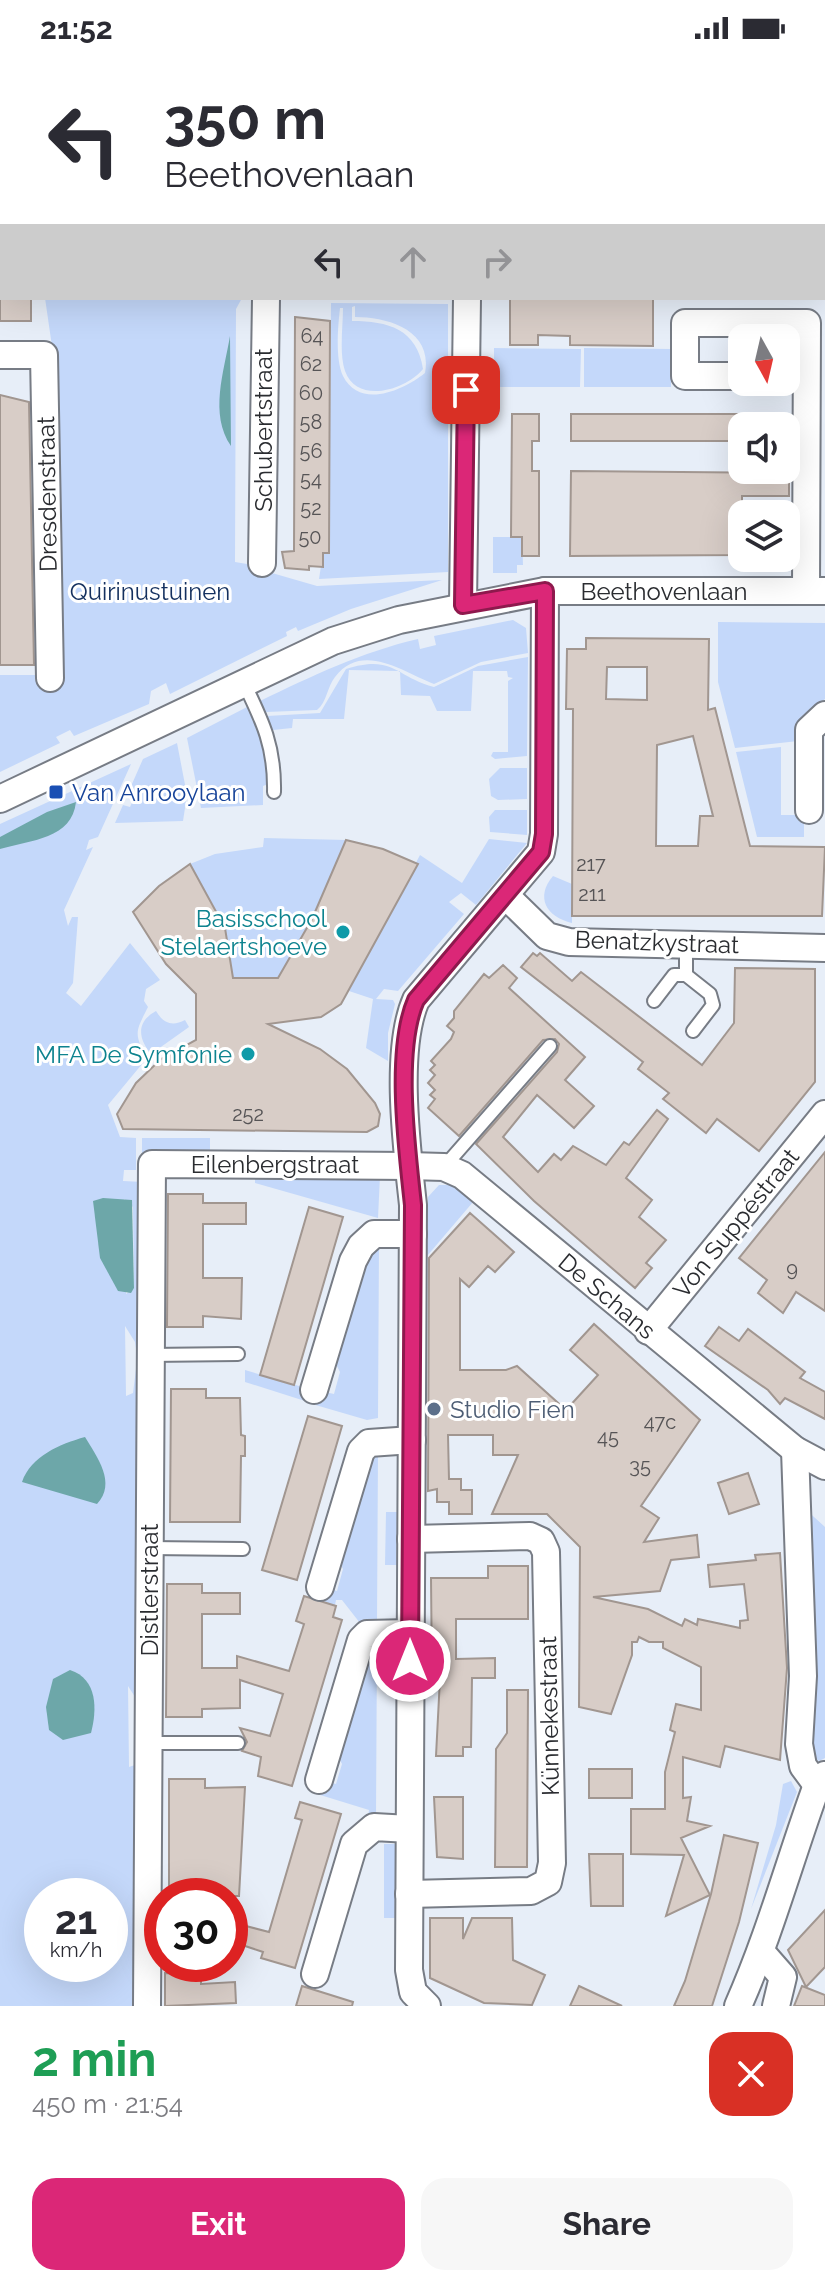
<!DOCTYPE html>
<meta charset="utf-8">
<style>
:root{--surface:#fff;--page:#f7f7f7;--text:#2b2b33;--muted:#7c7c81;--accent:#db2777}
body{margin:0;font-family:Raleway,sans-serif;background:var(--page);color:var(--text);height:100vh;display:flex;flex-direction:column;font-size:30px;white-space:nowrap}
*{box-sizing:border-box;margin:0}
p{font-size:26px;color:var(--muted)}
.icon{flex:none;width:44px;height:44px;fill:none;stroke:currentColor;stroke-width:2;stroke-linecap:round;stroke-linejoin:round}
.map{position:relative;height:1950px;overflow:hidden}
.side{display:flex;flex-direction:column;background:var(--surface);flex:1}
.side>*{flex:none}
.hud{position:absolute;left:0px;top:0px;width:826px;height:244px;box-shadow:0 8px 32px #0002;background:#fff;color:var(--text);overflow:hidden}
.needle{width:52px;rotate:172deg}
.controls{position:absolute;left:728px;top:268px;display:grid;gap:16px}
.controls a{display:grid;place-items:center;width:72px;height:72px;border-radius:16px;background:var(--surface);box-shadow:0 8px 32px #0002;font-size:40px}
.speed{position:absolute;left:24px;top:1822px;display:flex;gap:16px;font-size:40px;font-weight:700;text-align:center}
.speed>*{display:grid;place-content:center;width:104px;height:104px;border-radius:50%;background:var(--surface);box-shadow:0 8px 32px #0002;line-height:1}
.speed small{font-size:20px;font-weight:400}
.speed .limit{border:12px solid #d22;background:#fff;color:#111}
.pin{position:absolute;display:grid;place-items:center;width:68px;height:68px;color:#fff;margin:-34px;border-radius:16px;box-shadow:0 4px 12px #0006}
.me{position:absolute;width:88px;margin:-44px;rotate:0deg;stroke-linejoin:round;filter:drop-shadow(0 0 6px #0008)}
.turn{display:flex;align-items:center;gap:28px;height:168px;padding:0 32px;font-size:36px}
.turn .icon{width:104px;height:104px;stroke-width:2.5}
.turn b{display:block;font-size:56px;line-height:68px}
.lanes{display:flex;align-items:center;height:76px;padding:0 32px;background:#0003;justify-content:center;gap:40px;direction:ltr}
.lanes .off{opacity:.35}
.round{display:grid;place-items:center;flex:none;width:84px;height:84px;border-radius:24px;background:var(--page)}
.head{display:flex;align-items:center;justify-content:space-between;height:136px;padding:0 32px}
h1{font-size:48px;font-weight:700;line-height:60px;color:#1e9e55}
.primary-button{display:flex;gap:16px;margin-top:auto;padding:16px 32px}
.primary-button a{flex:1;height:92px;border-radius:24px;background:var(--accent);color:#fff;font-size:32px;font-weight:700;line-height:92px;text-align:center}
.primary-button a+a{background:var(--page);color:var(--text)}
.status{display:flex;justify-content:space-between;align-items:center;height:56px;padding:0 40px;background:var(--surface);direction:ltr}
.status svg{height:22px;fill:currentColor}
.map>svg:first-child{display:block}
.green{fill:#c4d8fa;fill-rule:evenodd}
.water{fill:#6da7a9}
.building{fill:#d8cdc7;stroke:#a19690;stroke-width:2;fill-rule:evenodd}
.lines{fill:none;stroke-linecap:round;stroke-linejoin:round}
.service-casing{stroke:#777c85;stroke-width:16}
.minor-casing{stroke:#777c85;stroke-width:30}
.service{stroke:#fff;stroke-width:12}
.minor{stroke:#fff;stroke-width:26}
.route-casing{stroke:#8e194d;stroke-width:20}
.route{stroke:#db2777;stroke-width:14}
.transit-dot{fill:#1a4fb4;stroke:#fff;stroke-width:3}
.culture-dot{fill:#0f9aa8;stroke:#fff;stroke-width:3}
.service-dot{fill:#5c6f8a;stroke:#fff;stroke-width:3}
.labels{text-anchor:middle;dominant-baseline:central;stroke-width:6;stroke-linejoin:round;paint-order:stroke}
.number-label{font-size:20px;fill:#565456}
.street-label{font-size:24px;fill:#2a2c30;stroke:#fff}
.park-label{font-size:24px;fill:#14305f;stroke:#fff}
.transit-label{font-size:24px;fill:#164399;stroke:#fff;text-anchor:start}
.culture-label{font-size:24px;fill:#0d838f;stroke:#fff;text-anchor:end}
.service-label{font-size:24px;fill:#4e5e75;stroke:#fff;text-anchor:start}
</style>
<div class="status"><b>21:52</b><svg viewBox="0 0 49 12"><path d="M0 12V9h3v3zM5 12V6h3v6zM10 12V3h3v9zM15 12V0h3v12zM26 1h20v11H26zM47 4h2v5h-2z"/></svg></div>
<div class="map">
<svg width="825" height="1950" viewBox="0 0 825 1950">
<rect width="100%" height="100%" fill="#e7eef8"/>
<g class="green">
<path d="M 45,242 L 242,242 L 236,253 L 235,506 L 272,512 L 272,517 L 317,530 L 442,524 L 351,553 L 298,575 L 296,571 L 286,576 L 287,580 L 170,638 L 166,627 L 151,635 L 149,648 L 74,680 L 70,674 L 56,681 L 60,687 L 0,716 L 0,619 L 40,619 L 56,318 Z"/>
<path d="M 331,247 L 448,248 L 448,516 L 319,523 L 323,497 L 329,496 ZM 355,250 L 355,261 C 388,261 433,274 425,317 C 404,334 360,354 343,320 C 335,303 338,270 340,252 L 343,252 C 343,271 339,297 345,315 C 357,349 406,334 423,313 C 417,273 388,265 352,265 L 352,251 Z"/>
<path d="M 494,292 L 581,293 L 580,331 L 494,331 Z"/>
<path d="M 584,292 L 671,293 L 671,331 L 584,331 Z"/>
<path d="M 493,481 L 522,481 L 523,509 L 517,509 L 517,517 L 493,517 Z"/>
<path d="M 513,564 L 526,572 L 528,597 L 481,606 L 434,628 C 404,617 363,585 335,621 C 327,631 327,646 317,654 L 266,656 L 260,645 C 312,620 362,596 418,583 L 420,593 L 436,589 L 434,580 Z"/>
<path d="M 718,566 L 825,567 L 825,643 L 799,664 L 798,685 L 735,692 L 718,626 Z"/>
<path d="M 528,601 L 527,700 L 495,703 L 491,700 L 493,696 L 508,696 L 508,625 L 513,622 L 508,621 L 507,615 L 473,615 L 471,655 L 437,655 L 430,640 L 401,639 L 400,615 L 349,614 L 344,663 L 293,663 L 292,672 L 273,674 L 267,660 L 320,657 L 346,613 C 394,598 395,621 434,631 L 478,610 Z"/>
<path d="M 249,650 L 265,692 L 268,728 L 263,730 L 263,749 L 201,752 L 187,682 Z"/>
<path d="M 177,687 L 187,739 L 183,765 L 115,767 L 123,749 L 130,751 L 135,740 L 128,737 L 143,703 Z"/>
<path d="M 781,691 L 781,759 L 804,759 L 804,781 L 757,781 L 736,696 Z"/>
<path d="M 131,708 L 98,781 L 89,784 L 86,794 L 93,791 L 64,854 L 68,870 L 72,861 L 78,861 L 73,927 L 66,937 L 81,950 L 130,887 L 160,924 L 146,933 L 144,945 L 148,951 C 136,975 133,977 147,1002 L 108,1049 L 120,1081 L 136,1082 L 136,1114 L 124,1114 L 123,1125 L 143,1126 L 142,1300 L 137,1300 L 135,1286 L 125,1270 L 126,1340 L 133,1337 L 137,1305 L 142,1305 L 141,1683 L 135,1683 L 135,1641 L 128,1630 L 129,1711 L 135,1709 L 135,1690 L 141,1690 L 140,1950 L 0,1950 L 0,768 ZM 124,1143 L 133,1151 L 134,1232 L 126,1238 ZM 42,1840 L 110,1840 L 110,1908 L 42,1908 Z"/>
<path d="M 500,712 L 527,712 L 527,743 L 498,744 L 491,740 L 489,723 Z"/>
<path d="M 495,754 L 527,754 L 527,779 L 490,776 L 489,761 Z"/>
<path d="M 264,782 L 346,784 L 312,863 L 278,924 L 232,923 L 225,872 L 190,808 L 215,798 L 263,791 Z"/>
<path d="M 489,783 L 527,787 L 476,849 L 461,837 L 449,846 L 464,858 L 398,935 L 384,933 L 376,943 L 393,944 L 395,948 L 388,977 L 388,1005 L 366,992 L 373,943 L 349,935 L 420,799 L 462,827 Z"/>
<path d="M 553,820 L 572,828 L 572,867 C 546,861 535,841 553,820 Z"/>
<path d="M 156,955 C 163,967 172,971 185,964 L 189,971 L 151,998 C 138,982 136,966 156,955 Z"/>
<path d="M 142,1082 L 210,1082 L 210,1096 L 142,1098 Z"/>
<path d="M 255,1120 L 380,1120 L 378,1162 L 255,1127 Z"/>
<path d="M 439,1129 L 452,1129 L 473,1146 L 427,1200 L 428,1141 Z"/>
<path d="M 379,1188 L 378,1362 L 367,1364 L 312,1348 L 316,1334 L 334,1338 L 340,1316 L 335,1306 L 366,1198 Z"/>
<path d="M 245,1314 L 309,1333 L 305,1345 L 245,1326 Z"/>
<path d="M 378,1397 L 377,1568 L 360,1567 L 342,1544 L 336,1544 L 335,1549 L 308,1541 L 312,1528 L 337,1535 L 343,1513 L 338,1503 L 365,1405 Z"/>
<path d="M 803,1451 L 825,1471 L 825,1702 L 819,1705 L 812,1699 L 814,1611 Z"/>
<path d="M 386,1456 L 402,1456 L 402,1509 L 385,1509 Z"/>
<path d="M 377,1588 L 376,1760 L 368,1760 L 369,1754 L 317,1738 L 320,1724 L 336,1728 L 342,1708 L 337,1698 L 371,1591 Z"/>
<path d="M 791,1725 L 797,1736 L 751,1853 L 776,1769 L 783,1728 Z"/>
<path d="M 384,1788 L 399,1788 L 400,1862 L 384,1862 Z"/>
</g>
<g class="water">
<path d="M 230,280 L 231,390 C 209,358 224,316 230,280 Z"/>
<path d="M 76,746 C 72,783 31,784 0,793 L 0,781 L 47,756 Z"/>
<path d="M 103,1142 L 132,1144 L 134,1232 L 131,1237 L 118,1235 L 100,1202 L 93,1145 Z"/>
<path d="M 85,1381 C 97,1401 117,1427 97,1448 L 22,1426 C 31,1400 60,1388 85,1381 Z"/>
<path d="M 70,1614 C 98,1623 97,1654 91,1677 L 63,1684 L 49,1674 L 46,1651 L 53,1623 Z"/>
</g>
<g class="building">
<rect x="0" y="242" width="31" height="23"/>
<path d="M 510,242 L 653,242 L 653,290 L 570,289 L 570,280 L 538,279 L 538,289 L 510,289 Z"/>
<path d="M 295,261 L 330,265 L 329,497 L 323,497 L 323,511 L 309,510 L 309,514 L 285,512 L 282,496 L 294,495 Z"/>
<path d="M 0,339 L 29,346 L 34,609 L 0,609 Z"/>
<path d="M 512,358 L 539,358 L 539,385 L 532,385 L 532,415 L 539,415 L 539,500 L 522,500 L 522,481 L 511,481 Z"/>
<rect x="571" y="358" width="171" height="27"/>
<path d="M 571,415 L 789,417 L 789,440 L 742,440 L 742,499 L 570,500 Z"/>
<path d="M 586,582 L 709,583 L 708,654 L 715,652 L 750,790 L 825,791 L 822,860 L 572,860 L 573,653 L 566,653 L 567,593 L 586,593 ZM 607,611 L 647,611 L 647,644 L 606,643 ZM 693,680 L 713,760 L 700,760 L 698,790 L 656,790 L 657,689 Z"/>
<path d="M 346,784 L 383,793 L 418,808 L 341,948 L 321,961 L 268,968 L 320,993 L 347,1013 L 375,1047 L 380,1058 L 378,1070 L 367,1076 L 123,1073 L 117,1058 L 136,1027 L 161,1003 L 196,984 L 196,938 L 166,908 L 133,856 L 159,830 L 190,808 L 225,872 L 233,922 L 278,922 L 312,863 Z"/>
<path d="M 533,897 L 537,900 L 540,897 L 572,925 L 581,916 L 702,1009 L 734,967 L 735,912 L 815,913 L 815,1026 L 759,1095 L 717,1063 L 706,1077 L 663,1043 L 669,1037 L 638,1013 L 643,1006 L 521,911 Z"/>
<path d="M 503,909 L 517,922 L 509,932 L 585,1001 L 565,1024 L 594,1050 L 574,1072 L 537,1039 L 503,1081 L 538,1116 L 554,1098 L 561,1104 L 573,1090 L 606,1109 L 624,1086 L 629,1089 L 657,1054 L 668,1063 L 626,1122 L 652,1144 L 639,1161 L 666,1184 L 646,1207 L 652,1212 L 635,1232 L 534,1145 L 476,1088 L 557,996 L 559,988 L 555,983 L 543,984 L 459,1080 L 428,1052 L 435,1043 L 430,1039 L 435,1034 L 428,1027 L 435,1019 L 430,1014 L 435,1009 L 431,1005 L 451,983 L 454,976 L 447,970 L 454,962 L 454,955 L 484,918 L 489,922 Z"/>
<path d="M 825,1096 L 825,1255 L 796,1236 L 783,1257 L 758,1237 L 767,1224 L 739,1202 Z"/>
<path d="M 168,1138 L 203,1138 L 203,1147 L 246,1147 L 246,1168 L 203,1168 L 203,1222 L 242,1222 L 241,1263 L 203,1260 L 203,1271 L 167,1271 Z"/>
<path d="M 309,1151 L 343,1161 L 294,1329 L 260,1319 Z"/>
<path d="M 470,1157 L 514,1196 L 495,1216 L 488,1210 L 469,1231 L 460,1223 L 460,1314 L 506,1314 L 517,1310 L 566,1354 L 598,1319 L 570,1294 L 594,1268 L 700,1364 L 641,1450 L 659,1462 L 644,1486 L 697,1479 L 699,1501 L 671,1504 L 660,1535 L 593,1541 L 648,1553 L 682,1570 L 685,1563 L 697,1569 L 698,1563 L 740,1572 L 740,1565 L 748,1564 L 744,1528 L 710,1531 L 708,1509 L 756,1504 L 755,1499 L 780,1497 L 787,1612 L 780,1704 L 725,1690 L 720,1711 L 683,1701 L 683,1742 L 691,1741 L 687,1765 L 710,1770 L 681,1782 L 710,1839 L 666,1860 L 684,1799 L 631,1798 L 631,1753 L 665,1753 L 665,1716 L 675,1676 L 670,1674 L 676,1648 L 701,1654 L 701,1611 L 663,1592 L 663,1586 L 649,1586 L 639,1581 L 637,1586 L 632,1586 L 632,1599 L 611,1658 L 579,1651 L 580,1491 L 547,1458 L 492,1458 L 518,1399 L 493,1399 L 493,1379 L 448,1379 L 449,1423 L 461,1423 L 461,1434 L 472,1434 L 472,1458 L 449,1458 L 449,1446 L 437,1446 L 437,1433 L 428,1435 L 429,1202 Z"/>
<path d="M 719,1271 L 739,1285 L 748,1273 L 805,1316 L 800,1322 L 825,1336 L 825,1363 L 785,1342 L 780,1348 L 768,1334 L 705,1290 Z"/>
<path d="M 171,1333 L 206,1333 L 206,1342 L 240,1342 L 241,1379 L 245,1380 L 245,1400 L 241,1400 L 240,1466 L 170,1466 Z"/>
<path d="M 308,1360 L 342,1370 L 297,1524 L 262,1514 Z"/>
<path d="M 748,1417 L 759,1448 L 729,1458 L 718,1427 Z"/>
<path d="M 488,1510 L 528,1510 L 528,1563 L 456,1563 L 456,1603 L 495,1602 L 495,1622 L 472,1622 L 471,1691 L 463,1691 L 463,1700 L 436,1700 L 440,1622 L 432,1622 L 431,1522 L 488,1522 Z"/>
<path d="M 167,1528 L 202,1528 L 202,1537 L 240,1537 L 240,1558 L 202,1558 L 202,1612 L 237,1612 L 237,1600 L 289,1615 L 304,1568 L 296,1565 L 304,1540 L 336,1550 L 333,1561 L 342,1564 L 292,1730 L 258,1720 L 261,1701 L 242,1695 L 247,1686 L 240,1672 L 270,1680 L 283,1638 L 240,1624 L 240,1652 L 202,1653 L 202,1661 L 166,1661 Z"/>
<path d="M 507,1634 L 528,1634 L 527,1811 L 495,1811 L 496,1693 L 507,1677 Z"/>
<rect x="589" y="1713" width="43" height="29"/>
<path d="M 169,1723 L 205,1723 L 205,1732 L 245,1731 L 239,1840 L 169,1840 Z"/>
<path d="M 434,1741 L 463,1741 L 463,1803 L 437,1801 Z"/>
<path d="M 300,1746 L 341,1758 L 295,1912 L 261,1902 L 263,1896 L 233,1886 L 238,1868 L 269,1876 L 302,1764 L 295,1762 Z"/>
<path d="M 724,1779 L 758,1787 L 739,1866 L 712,1950 L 674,1950 L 685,1925 L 711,1838 Z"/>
<path d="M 589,1798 L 623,1798 L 623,1850 L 591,1850 Z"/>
<path d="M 825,1854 L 825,1911 L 806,1931 L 788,1894 Z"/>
<path d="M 430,1862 L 463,1862 L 463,1883 L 472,1862 L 512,1862 L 513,1904 L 545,1919 L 532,1949 L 484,1947 L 430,1922 Z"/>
<path d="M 165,1917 L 201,1918 L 201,1928 L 235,1926 L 236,1947 L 165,1950 Z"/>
<path d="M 302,1930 L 353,1946 L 352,1950 L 296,1950 Z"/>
<path d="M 579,1930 L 622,1950 L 570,1950 Z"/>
<path d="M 802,1930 L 825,1939 L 825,1950 L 794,1950 Z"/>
</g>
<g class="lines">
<defs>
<g id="service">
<path d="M 244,627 C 263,666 275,691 274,736"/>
<path d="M 686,887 L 686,919 L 710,938 L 713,949 L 693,975"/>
<path d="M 654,945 L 674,919 L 686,919"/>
<path d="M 444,1111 L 550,990"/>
<path d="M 149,1299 L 238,1298"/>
<path d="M 149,1492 L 243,1493"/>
<path d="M 148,1687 L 238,1687"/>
</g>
<g id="minor">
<path d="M 42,0 L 42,2"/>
<path d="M 299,2 L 299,0"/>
<path d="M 470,2 L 470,0"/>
<path d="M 688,2 L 688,0"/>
<path d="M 811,2 L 811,0"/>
<path d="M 824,55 L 825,55"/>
<path d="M 0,76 L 2,76"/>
<path d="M 0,299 L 44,299 L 50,622"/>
<path d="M 742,320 L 685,320 L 685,267 L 807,267 L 806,535"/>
<path d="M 262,507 L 266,242"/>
<path d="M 463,549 L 467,242"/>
<path d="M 0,743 L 333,585 L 399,564 L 545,535 L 825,535"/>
<path d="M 809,754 L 809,674 L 825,659"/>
<path d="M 506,840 L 547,880 L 569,886 L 825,892"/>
<path d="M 648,1275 L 825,1058"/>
<path d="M 314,1334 L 353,1205 L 361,1190 L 374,1178 L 413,1178"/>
<path d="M 795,1394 L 803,1620 L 799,1688 L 803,1710 L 817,1729"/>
<path d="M 320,1531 L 361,1395 L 369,1387 L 412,1384"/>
<path d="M 319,1724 L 361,1584 L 367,1578 L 410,1577"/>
<path d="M 409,1838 L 531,1835 L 548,1826 L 552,1807 L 546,1496 L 541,1485 L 530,1480 L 411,1483"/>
<path d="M 762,1897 L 783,1921 L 776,1950"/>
<path d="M 315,1918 L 354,1788 L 374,1771 L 409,1773"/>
<path d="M 147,1950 L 152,1108 L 409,1110 L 444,1111 L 462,1119 L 795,1394 L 825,1410"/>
<path d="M 427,1950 L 413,1936 L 409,1914 L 413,1149 C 407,1093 394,994 416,944 L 541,796 L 544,778 L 545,535"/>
<path d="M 738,1950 C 770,1878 790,1803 817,1729 L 825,1719"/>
</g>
</defs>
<use href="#service" class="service-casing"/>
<use href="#minor" class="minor-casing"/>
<use href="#service" class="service"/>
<use href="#minor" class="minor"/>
</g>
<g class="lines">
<defs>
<path id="route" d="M 410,1605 L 413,1149 C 407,1093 394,994 416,944 L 541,796 L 544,778 L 545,535 L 463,549 L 466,334"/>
</defs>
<use href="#route" class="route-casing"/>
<use href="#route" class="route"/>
</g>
<rect class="transit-dot" x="48" y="728" width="16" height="16" rx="4"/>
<g class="culture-dot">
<circle cx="343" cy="876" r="8"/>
<circle cx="248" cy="998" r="8"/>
</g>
<circle class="service-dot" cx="434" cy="1353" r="8"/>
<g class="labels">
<g class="number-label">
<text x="312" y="280">64</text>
<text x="311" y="308">62</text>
<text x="311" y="337">60</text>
<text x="311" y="366">58</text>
<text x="311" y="395">56</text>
<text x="311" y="423">54</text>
<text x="311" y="452">52</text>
<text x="310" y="481">50</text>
<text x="591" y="808">217</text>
<text x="592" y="838">211</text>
<text x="248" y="1058">252</text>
<text x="792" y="1213">9</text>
<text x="660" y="1366">47c</text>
<text x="608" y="1381">45</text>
<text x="640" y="1410">35</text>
</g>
<g class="street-label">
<text transform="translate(263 374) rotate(-90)">Schubertstraat</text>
<text transform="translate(47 438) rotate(-91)">Dresdenstraat</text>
<text x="664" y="535">Beethovenlaan</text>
<text transform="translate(657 886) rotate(2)">Benatzkystraat</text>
<text x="275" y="1108">Eilenbergstraat</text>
<text transform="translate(736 1167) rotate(-51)">Von Suppéstraat</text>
<text transform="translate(607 1240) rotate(40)">De Schans</text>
<text transform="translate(149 1534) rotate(-90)">Distlerstraat</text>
<text transform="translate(549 1660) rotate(-91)">Künnekestraat</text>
</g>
<g class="park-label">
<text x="150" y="535">Quirinustuinen</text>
</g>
<g class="transit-label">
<text x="72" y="736">Van Anrooylaan</text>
</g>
<g class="culture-label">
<text x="327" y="862">Basisschool<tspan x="327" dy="28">Stelaertshoeve</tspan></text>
<text x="232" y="998">MFA De Symfonie</text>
</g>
<g class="service-label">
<text x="450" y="1353">Studio Fien</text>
</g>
</g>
</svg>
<div class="controls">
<a><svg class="needle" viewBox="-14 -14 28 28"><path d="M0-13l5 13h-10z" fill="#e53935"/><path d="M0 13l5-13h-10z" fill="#7c7c81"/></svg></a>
<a><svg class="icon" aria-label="sound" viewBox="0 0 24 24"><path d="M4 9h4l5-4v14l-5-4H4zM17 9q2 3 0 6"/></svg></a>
<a><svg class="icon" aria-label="layers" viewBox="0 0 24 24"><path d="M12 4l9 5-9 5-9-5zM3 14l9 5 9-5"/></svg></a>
</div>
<div class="speed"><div>21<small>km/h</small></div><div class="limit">30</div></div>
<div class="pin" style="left:466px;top:334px;background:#d93025"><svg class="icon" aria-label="arrive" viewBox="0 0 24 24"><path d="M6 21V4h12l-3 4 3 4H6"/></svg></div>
<svg class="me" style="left:410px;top:1605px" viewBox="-20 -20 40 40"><circle r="17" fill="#db2777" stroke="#fff" stroke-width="3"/><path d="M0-11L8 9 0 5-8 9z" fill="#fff"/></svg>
<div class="hud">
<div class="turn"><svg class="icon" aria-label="left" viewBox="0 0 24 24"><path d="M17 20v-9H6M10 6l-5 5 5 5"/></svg><div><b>350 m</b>Beethovenlaan</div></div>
<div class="lanes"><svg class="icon" aria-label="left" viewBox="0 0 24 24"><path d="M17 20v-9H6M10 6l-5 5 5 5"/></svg><svg class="icon off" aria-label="ahead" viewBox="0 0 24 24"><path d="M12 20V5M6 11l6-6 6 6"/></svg><svg class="icon off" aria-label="right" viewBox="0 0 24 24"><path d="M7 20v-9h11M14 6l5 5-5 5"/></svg></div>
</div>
</div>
<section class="side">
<div class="head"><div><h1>2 min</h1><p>450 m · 21:54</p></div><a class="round" style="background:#d93025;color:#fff"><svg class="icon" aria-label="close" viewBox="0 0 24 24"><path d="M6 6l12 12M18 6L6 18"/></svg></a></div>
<div class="primary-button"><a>Exit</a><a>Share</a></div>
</section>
